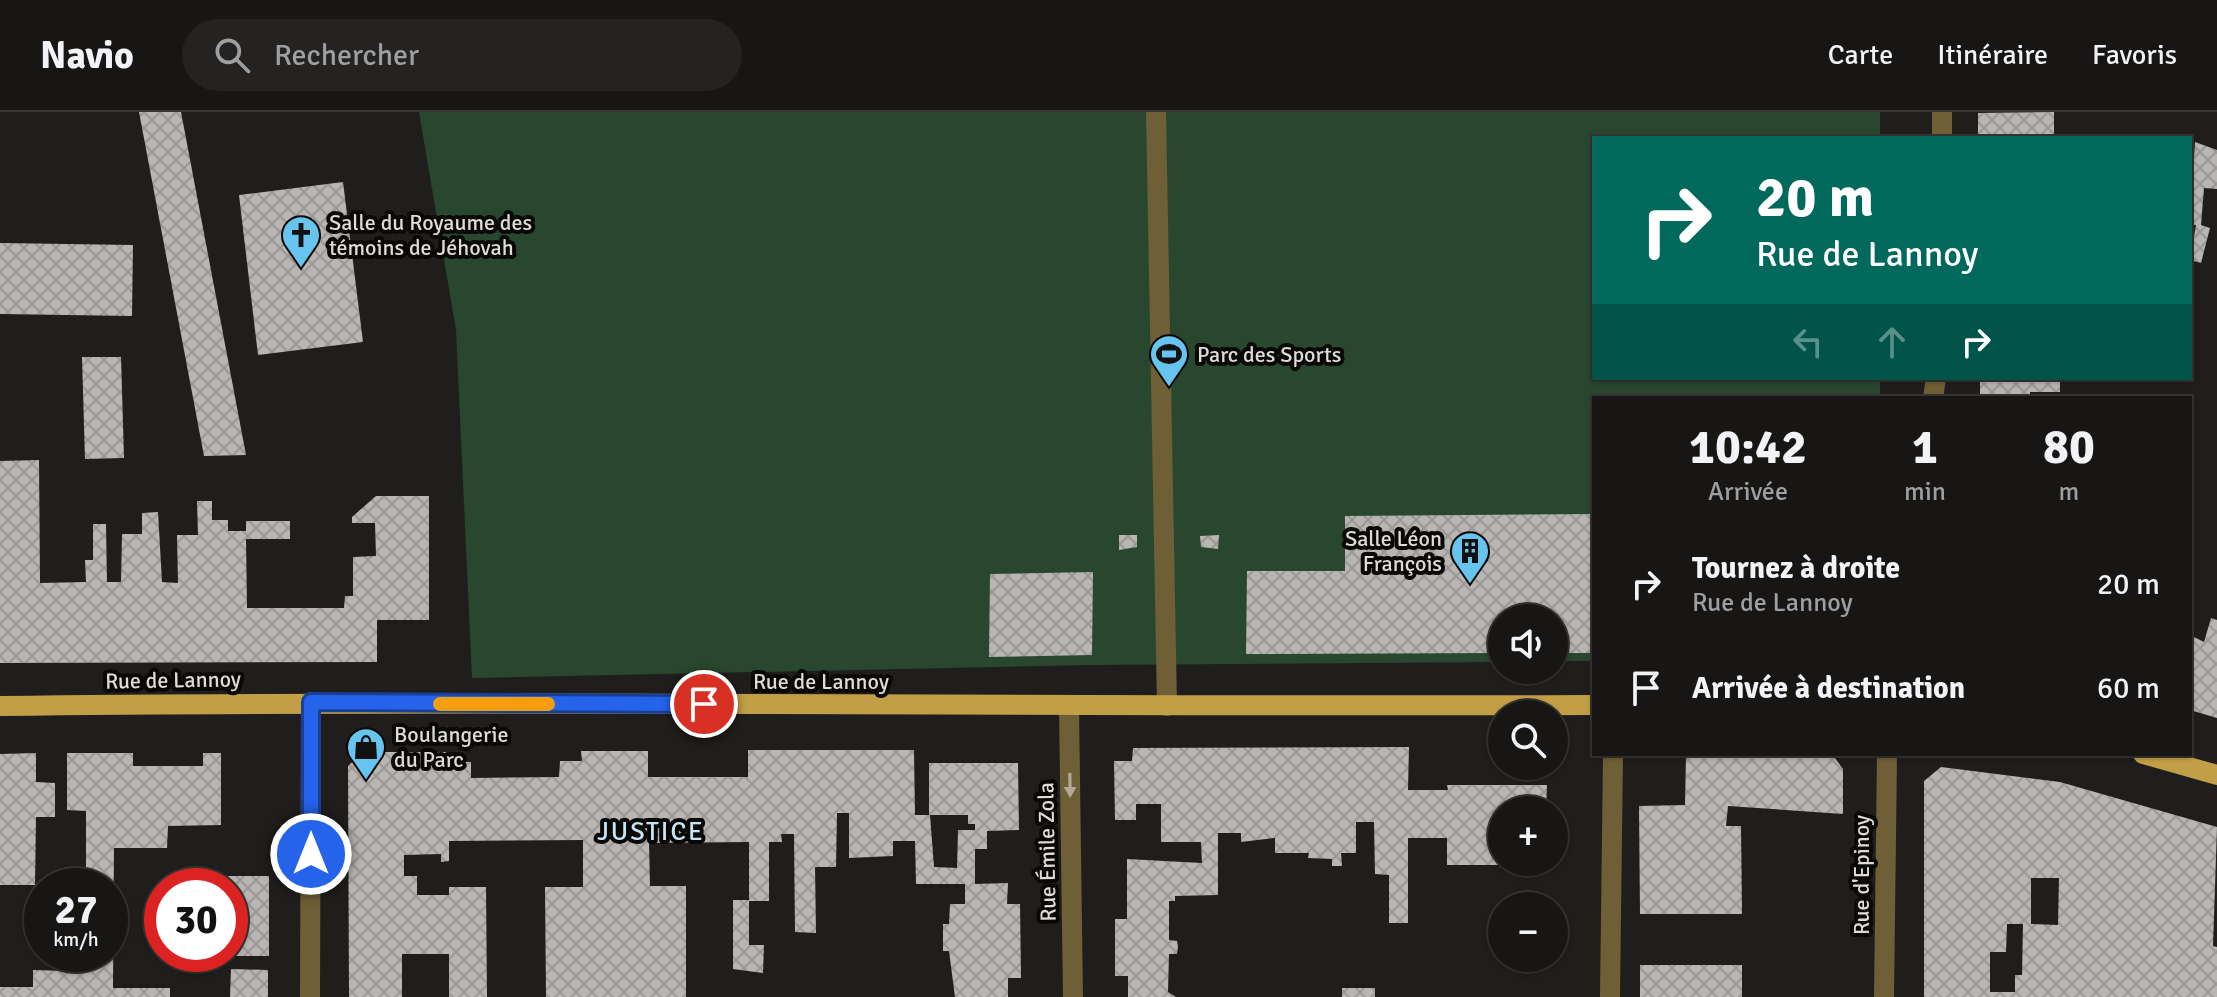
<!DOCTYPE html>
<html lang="fr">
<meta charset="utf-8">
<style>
:root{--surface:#181615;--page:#252322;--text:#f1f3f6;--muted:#9f9fa0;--line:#363534}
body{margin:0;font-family:Signika,sans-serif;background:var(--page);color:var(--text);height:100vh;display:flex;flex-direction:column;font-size:30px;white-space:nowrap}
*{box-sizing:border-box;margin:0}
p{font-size:26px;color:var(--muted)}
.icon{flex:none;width:44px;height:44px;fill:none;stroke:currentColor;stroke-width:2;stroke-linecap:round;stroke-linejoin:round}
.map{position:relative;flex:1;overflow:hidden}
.sheet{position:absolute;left:1592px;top:284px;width:600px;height:360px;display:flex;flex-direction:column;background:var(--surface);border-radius:0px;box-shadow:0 2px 6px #0004,0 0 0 2px var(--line)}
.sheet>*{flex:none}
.banner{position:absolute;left:1592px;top:24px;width:600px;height:244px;border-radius:0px;box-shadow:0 2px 6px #0004,0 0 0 2px var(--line);background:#00695c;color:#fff;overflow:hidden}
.buttons{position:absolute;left:1488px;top:492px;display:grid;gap:16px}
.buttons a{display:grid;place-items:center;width:80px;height:80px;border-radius:50%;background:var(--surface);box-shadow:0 2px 6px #0004,0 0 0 2px var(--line);font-size:40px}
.speed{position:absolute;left:24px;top:756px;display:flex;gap:16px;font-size:40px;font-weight:700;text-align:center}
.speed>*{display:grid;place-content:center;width:104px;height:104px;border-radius:50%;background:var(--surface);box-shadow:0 2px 6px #0004,0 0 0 2px var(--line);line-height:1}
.speed small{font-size:20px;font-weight:400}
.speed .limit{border:12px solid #d22;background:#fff;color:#111}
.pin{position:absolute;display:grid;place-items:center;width:68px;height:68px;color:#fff;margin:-34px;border:4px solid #fff;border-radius:50%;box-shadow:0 2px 8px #0007}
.me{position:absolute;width:88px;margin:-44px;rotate:0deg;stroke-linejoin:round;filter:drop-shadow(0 0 6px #0008)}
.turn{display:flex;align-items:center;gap:28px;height:168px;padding:0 32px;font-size:36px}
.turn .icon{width:104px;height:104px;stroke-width:2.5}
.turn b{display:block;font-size:56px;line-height:68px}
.lanes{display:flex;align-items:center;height:76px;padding:0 32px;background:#0003;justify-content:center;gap:40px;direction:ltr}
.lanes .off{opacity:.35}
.eta{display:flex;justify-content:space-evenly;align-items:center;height:136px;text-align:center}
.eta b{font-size:48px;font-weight:800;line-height:56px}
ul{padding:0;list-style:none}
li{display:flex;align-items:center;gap:24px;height:104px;padding:0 32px}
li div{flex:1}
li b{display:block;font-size:30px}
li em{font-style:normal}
header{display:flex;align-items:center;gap:48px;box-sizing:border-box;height:112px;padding:0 40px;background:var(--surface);border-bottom:2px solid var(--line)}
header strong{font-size:38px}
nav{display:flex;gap:44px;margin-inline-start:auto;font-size:28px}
.search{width:560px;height:72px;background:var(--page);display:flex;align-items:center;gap:20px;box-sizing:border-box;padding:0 28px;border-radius:44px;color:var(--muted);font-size:30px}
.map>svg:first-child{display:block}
.garden{fill:#29472e}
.building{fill:url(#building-cross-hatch);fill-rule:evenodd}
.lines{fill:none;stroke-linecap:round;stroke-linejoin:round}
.minor{stroke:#6f5f37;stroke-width:20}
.major{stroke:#c29f47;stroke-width:20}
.oneway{fill:#b1aa99}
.route-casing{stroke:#184099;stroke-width:20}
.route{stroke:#2563eb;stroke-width:14}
.slow{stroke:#f59e0b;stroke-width:14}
.labels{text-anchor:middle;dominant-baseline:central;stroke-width:8;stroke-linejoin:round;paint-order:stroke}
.poi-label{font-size:22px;fill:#dddcda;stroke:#090807;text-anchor:start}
.street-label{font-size:22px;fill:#dddcda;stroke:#090807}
.quarter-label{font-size:26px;letter-spacing:2px;fill:#c5e5f5;stroke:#090807}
</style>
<header>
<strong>Navio</strong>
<div class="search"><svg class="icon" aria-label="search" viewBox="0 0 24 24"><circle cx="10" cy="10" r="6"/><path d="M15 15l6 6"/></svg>Rechercher</div>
<nav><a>Carte</a><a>Itinéraire</a><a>Favoris</a></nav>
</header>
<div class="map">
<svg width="2217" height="885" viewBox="0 0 2217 885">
<defs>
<pattern id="building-cross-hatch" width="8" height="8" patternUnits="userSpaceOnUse" patternTransform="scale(2)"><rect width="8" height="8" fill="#b8b5b3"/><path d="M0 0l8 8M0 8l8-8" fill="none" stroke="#9a9896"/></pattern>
</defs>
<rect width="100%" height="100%" fill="#201e1c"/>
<path class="garden" d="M 419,0 L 1880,0 L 1880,26 L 1594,26 L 1594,266 L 1880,266 L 1880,286 L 1594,286 L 1594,549 L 1554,549 L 1554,506 L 1502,506 L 1502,550 L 1090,553 L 472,566 L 456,218 Z"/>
<g class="building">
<path d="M 139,0 L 181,0 L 246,343 L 204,344 Z"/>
<path d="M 2054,0 L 2054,26 L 1978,26 L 1978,1 Z"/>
<path d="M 2195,30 L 2217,38 L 2217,77 L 2204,76 L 2201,113 L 2210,116 L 2201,151 L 2190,148 L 2196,113 L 2190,112 Z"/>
<path d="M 343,70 L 363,230 L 258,243 L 239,83 Z"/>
<path d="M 0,131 L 133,133 L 132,204 L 0,202 Z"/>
<path d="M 82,245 L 121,245 L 124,346 L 85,347 Z"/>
<path d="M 1980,266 L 2060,266 L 2060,280 L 2030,280 L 2030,286 L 1980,286 Z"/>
<path d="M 39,348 L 40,471 L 86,470 L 85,448 L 93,448 L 93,412 L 106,412 L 107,470 L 121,470 L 122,422 L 142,422 L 142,401 L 158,400 L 162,470 L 178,471 L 177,423 L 198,423 L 197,389 L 212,389 L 212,408 L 228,408 L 228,419 L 246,419 L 246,409 L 290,409 L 290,427 L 246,427 L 247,496 L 344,496 L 345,484 L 353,484 L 353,445 L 376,444 L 375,411 L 352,411 L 352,405 L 376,384 L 429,384 L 429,508 L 377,508 L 377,550 L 0,551 L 0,349 Z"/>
<path d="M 1594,402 L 1594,541 L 1554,541 L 1554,506 L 1502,506 L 1502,541 L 1246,542 L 1247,459 L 1345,459 L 1345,404 Z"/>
<path d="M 1119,423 L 1137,423 L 1137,435 L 1119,438 Z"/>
<path d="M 1219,423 L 1218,437 L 1201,435 L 1200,424 Z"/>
<path d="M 1093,460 L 1092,543 L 989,545 L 990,462 Z"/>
<path d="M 2211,506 L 2217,508 L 2217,606 L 2190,598 L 2190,523 L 2204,530 Z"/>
<path d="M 1409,635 L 1408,678 L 1448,678 L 1447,673 L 1547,673 L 1546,698 L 1502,698 L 1502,750 L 1528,750 L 1528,753 L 1447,753 L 1447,726 L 1408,726 L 1408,811 L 1389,811 L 1389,763 L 1375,762 L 1374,710 L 1356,710 L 1356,741 L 1341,741 L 1342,754 L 1332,754 L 1332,747 L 1308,746 L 1309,741 L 1275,741 L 1275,726 L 1241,730 L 1241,721 L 1218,721 L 1218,783 L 1175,784 L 1175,789 L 1169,789 L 1169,828 L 1177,829 L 1178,835 L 1177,842 L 1169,842 L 1168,880 L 1176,885 L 1128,885 L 1128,864 L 1115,864 L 1115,807 L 1127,807 L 1127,747 L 1202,751 L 1201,730 L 1161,730 L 1161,692 L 1136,692 L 1136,708 L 1115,708 L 1114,649 L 1132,649 L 1133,636 Z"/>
<path d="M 748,638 L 914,638 L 915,703 L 929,703 L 929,651 L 1018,651 L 1019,718 L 987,719 L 987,737 L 975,737 L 975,772 L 1008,771 L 1007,792 L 1020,792 L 1021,866 L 1008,866 L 1008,885 L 955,885 L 949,839 L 943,839 L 943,812 L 949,812 L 950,792 L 965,792 L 965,772 L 916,772 L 915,729 L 893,729 L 893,744 L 849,746 L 849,701 L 837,701 L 836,755 L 815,755 L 816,821 L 795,820 L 794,722 L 781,722 L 782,730 L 769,730 L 769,789 L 749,789 L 749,730 L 649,731 L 650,774 L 686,774 L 686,885 L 546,885 L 545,775 L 583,775 L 583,728 L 449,729 L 449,749 L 441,750 L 441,742 L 404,743 L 404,764 L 417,764 L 417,783 L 449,783 L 449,775 L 486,775 L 487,885 L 449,885 L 449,842 L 402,842 L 402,885 L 349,885 L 348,654 L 363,640 L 448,640 L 448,649 L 471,650 L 471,666 L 559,665 L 560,649 L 582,649 L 581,639 L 648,639 L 648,665 L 748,665 ZM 930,703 L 968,703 L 968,712 L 975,712 L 975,718 L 958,718 L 957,756 L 934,755 Z"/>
<path d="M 36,641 L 36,670 L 55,671 L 55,705 L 36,705 L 35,773 L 0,773 L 0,642 Z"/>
<path d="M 67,641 L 133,641 L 133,654 L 203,654 L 203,641 L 221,641 L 221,713 L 168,714 L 167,736 L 114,736 L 113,876 L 170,876 L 170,885 L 0,885 L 0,875 L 33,875 L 33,858 L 67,859 L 67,842 L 110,842 L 110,774 L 86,774 L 86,699 L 67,698 Z"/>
<path d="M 1686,642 L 1832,642 L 1843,657 L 1843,702 L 1728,694 L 1726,714 L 1741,714 L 1742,802 L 1640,802 L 1639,694 L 1685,693 Z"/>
<path d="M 1941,655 L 2060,670 L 2217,715 L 2213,834 L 2217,835 L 2217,885 L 1924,885 L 1924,669 ZM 2031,766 L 2059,766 L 2058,813 L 2031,812 ZM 2007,812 L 2023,812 L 2022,863 L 2015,863 L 2015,880 L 1990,880 L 1990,840 L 2006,840 Z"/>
<path d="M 204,764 L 269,764 L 269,844 L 230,844 L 230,774 L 204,774 Z"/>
<path d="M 733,788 L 749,788 L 749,833 L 764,833 L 763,861 L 733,857 Z"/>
<rect x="1640" y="853" width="102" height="32"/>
<path d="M 231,857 L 268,858 L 268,885 L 230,885 Z"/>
<rect x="1342" y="876" width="33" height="9"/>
</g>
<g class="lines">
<g class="minor">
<path d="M 1156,0 L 1167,594"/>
<path d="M 1942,0 L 1942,26"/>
<path d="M 1933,286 L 1936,266"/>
<path d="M 1069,595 L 1073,885"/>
<path d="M 310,885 L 311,590"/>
<path d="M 1610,885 L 1613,642"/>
<path d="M 1884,885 L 1887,642"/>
</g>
<g class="major">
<path d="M 0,594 C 531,588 1063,595 1594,593"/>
<path d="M 2143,642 L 2217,663"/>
</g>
</g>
<defs><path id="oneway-solid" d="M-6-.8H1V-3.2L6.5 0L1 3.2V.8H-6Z" transform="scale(2)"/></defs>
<use class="oneway" href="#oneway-solid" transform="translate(1070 673) rotate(89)"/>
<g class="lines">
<defs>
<path id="route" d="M 311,742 L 311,590 L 704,592"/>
</defs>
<use href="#route" class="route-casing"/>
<use href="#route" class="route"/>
<path class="slow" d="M 440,592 L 548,592"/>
</g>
<defs>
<symbol id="church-pin" viewBox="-11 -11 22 30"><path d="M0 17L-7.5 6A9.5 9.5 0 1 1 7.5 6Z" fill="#67c4ef" stroke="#090807"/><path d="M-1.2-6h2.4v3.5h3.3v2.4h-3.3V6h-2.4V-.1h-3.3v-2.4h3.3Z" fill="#111"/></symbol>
<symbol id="stadium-pin" viewBox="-11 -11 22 30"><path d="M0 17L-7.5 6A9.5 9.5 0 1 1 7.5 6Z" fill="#67c4ef" stroke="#090807"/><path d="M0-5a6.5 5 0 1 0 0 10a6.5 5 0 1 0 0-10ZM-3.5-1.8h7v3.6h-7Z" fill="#111"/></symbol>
<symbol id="building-pin" viewBox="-11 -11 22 30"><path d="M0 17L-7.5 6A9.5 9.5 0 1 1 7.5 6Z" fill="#67c4ef" stroke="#090807"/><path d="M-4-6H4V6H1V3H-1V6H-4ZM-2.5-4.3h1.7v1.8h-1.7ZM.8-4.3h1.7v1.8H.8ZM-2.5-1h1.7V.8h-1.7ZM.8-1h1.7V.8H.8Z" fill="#111"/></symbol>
<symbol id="shop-pin" viewBox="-11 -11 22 30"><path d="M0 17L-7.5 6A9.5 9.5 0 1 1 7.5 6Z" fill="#67c4ef" stroke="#090807"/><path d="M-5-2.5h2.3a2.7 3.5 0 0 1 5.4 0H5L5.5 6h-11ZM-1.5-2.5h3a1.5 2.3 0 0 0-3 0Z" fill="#111"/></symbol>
</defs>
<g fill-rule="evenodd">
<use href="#church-pin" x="279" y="101" width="44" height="60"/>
<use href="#stadium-pin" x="1147" y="220" width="44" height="60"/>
<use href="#building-pin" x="1448" y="417" width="44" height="60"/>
<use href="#shop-pin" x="344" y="613" width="44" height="60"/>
</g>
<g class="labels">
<g class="poi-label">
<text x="329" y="110">Salle du Royaume des<tspan x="329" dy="25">témoins de Jéhovah</tspan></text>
<text x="1197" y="242">Parc des Sports</text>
<text x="1442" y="426" text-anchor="end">Salle Léon<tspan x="1442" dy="25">François</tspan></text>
<text x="394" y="622">Boulangerie<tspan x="394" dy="25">du Parc</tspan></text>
</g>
<g class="street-label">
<text transform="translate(173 568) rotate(-1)">Rue de Lannoy</text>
<text x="821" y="569">Rue de Lannoy</text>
<text transform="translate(1047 740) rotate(-91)">Rue Émile Zola</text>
<text transform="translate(1861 763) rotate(-90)">Rue d'Epinoy</text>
</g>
<g class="quarter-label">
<text x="651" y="720">JUSTICE</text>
</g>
</g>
</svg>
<div class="buttons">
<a><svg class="icon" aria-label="sound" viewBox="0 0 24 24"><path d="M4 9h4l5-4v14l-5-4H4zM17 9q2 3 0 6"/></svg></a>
<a><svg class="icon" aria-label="search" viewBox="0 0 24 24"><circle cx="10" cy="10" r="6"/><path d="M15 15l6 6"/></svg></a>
<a>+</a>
<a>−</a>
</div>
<div class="speed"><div>27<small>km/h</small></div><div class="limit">30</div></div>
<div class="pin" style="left:704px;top:592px;background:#d93025"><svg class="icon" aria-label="arrive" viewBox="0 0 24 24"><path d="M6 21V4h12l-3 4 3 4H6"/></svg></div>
<svg class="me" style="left:311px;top:742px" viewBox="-20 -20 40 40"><circle r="17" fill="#2563eb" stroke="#fff" stroke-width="3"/><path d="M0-11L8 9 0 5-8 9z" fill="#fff"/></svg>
<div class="banner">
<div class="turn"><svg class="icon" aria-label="right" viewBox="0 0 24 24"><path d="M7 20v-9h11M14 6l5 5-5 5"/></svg><div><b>20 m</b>Rue de Lannoy</div></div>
<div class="lanes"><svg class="icon off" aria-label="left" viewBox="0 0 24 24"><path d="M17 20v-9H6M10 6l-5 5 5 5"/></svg><svg class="icon off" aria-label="ahead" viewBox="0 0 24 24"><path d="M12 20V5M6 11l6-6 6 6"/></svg><svg class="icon" aria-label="right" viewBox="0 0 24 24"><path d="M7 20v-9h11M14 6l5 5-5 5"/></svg></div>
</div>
<section class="sheet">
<div class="eta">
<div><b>10:42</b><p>Arrivée</p></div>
<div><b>1</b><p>min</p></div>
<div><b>80</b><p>m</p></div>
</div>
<ul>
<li><svg class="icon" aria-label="right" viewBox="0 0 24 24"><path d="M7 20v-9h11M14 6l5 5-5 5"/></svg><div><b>Tournez à droite</b><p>Rue de Lannoy</p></div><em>20 m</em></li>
<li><svg class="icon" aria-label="arrive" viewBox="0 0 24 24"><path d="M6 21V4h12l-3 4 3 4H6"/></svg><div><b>Arrivée à destination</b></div><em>60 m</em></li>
</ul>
</section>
</div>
